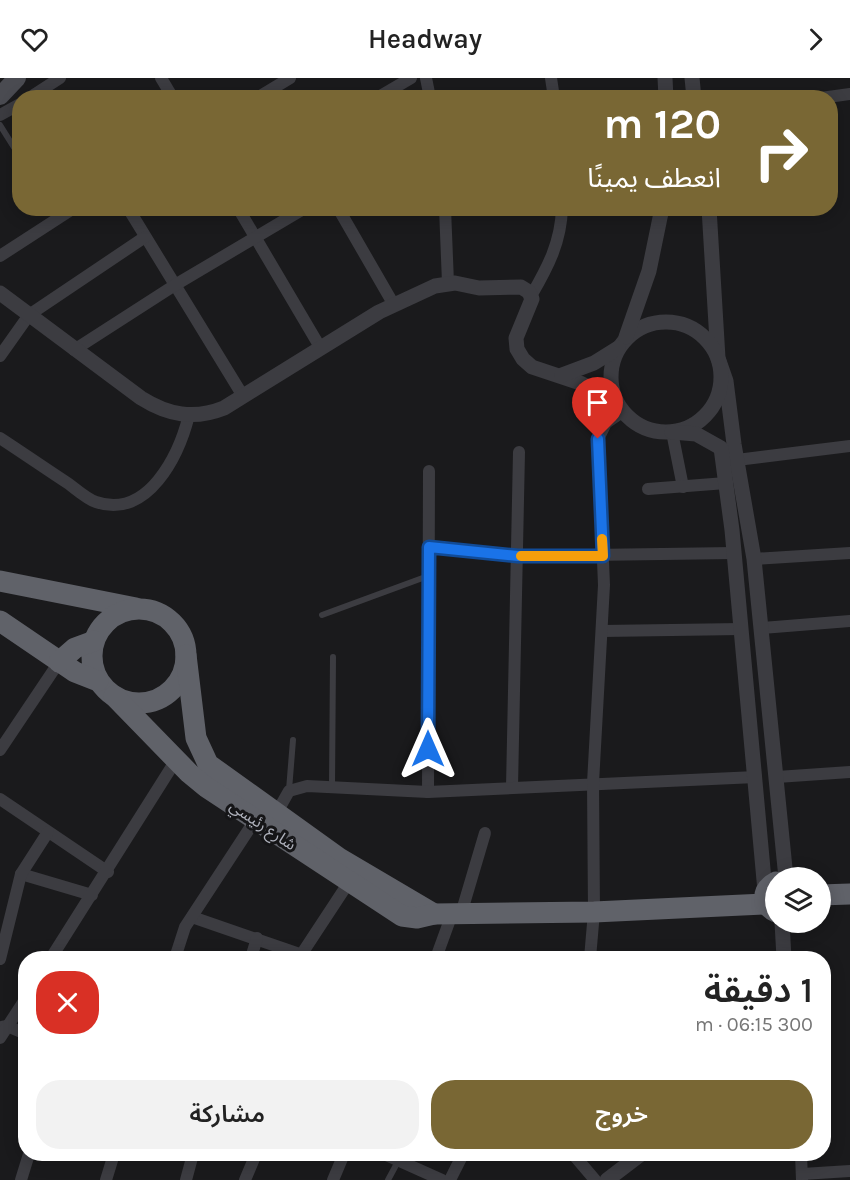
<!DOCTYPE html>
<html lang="ar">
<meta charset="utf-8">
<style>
:root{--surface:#fff;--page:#f2f2f2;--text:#222;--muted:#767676;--accent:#796734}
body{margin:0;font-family:Karla,"Noto Sans Arabic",sans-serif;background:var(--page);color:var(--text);direction:rtl;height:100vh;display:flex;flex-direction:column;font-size:22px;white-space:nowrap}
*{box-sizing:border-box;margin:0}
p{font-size:20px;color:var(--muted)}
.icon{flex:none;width:33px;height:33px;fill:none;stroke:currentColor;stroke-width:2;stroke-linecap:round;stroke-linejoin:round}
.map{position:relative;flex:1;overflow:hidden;direction:ltr}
.sheet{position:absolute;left:18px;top:873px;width:813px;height:210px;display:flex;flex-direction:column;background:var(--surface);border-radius:24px;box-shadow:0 3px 15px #0003;direction:rtl}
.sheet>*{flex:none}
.hud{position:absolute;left:12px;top:12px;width:826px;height:126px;border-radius:24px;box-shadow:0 3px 15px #0003;direction:rtl;background:#796734;color:#fff;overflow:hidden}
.controls{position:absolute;left:765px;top:789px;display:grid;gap:12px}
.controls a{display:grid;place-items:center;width:66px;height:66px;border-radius:50%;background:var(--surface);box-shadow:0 3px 15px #0003;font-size:30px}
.pin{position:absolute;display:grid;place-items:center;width:51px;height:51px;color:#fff;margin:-62px -26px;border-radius:50% 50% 50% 0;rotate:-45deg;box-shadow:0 0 6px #0007}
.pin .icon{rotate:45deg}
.me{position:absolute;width:66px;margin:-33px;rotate:0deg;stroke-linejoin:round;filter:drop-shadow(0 0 4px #0008)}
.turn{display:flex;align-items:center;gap:21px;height:126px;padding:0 18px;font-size:27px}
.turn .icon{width:78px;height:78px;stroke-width:2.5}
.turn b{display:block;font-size:42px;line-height:51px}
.round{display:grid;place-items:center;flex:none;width:63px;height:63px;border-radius:24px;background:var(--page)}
.summary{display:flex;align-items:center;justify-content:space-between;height:102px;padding:0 18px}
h1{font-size:36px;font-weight:600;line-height:45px}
.primary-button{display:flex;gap:12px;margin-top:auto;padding:12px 18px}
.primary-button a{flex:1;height:69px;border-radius:24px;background:var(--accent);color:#fff;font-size:24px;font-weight:600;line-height:69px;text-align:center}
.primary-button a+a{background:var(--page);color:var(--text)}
header{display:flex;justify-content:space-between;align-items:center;height:78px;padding:0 18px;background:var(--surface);font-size:27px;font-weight:600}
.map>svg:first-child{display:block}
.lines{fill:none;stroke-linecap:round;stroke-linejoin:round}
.service{stroke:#3c3c41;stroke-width:6}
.minor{stroke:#3c3c41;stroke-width:12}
.tertiary{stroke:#3c3c41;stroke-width:15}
.secondary{stroke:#4a4b51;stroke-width:18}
.trunk{stroke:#606269;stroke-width:21}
.route-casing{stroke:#114b97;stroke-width:15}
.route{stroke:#1a73e8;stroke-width:10}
.slow{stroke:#f59e0b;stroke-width:10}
.labels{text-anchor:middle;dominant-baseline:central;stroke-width:6;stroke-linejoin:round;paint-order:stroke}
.street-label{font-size:16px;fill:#aeb1bb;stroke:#151517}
</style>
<header><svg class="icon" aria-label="forward" viewBox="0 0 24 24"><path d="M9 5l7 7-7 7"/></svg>Headway<svg class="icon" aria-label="heart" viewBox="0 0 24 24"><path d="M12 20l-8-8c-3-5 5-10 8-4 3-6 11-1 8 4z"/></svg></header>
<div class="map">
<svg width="850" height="1102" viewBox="0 0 850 1102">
<rect width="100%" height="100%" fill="#1a1a1c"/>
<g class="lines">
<g class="service">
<path d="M 0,47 L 20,79"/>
<path d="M 322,537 L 428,498"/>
<path d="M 332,708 L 333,579"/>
<path d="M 289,712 L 293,662"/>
<path d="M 388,1102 L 402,1076"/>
</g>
<g class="minor">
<path d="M 161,0 L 173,20"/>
<path d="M 426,0 L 430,20"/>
<path d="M 551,0 L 554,20"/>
<path d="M 29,20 L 60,0"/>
<path d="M 257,20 L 290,0"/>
<path d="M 377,20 L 411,0"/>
<path d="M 821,20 L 850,16"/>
<path d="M 0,37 L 20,26"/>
<path d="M 128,130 L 243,318"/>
<path d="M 238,130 L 320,269"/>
<path d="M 338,130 L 394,227"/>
<path d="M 445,130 L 448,205"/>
<path d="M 0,178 L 74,130"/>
<path d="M 531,218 C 548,189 561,164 562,130"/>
<path d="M 74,272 L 175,207 L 305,130"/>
<path d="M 0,278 L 29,237 L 145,159"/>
<path d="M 672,354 L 683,409"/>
<path d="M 0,360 C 23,375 46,391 69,406 C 77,412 87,421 96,424 C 148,442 179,377 189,337"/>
<path d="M 737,382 L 850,368"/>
<path d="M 648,411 L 726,405"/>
<path d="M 429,469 L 518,478 L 734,475"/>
<path d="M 754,481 L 850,475"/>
<path d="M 762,550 L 850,543"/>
<path d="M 602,553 L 741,551"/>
<path d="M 0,672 L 59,584"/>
<path d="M 777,699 L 850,694"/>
<path d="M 512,709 L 519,374"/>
<path d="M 428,714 L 429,393"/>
<path d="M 0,721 L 108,794"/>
<path d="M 276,736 L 289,713 L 307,708 L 428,714 L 756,699"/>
<path d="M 21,796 L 92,817"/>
<path d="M 461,836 L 485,755"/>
<path d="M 192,839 L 311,880"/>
<path d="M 301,877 L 349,804"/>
<path d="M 51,880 L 176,682"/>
<path d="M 175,880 L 185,849 L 255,742"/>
<path d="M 251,880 L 257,860"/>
<path d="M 436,880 L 452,836"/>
<path d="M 590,880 L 594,834 L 593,705 L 604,507 L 598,361 L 606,345 L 622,334"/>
<path d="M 0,881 L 21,796 L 48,754"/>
<path d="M 2,949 L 7,948 L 26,956"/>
<path d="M 0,960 L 26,920"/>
<path d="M 384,1076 L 442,1102"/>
<path d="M 573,1076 L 595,1102"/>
<path d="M 801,1076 L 802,1102"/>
<path d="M 802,1096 L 850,1093"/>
<path d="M 21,1102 L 29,1076"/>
<path d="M 106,1102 L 114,1076"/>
<path d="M 186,1102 L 193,1076"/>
<path d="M 245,1102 L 256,1076"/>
<path d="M 333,1102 L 344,1076"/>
<path d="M 450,1102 L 463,1076"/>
</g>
<g class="tertiary">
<path d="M 665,0 L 666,20"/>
<path d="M 692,0 L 694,20"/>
<path d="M 709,130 L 718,280 L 726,303 L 734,366 L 754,481 L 786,800"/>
<path d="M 0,215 L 141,320 C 168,337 194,342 224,330 L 379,234 L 435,208 L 455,205 L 479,210 L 521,209 L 529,214 L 532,221 L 516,260 L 517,271 L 523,281 L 532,289 L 580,305 L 615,322"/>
<circle cx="666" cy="299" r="55"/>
<path d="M 626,259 L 649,193 L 662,130"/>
<path d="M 562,297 L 594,285 L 618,270"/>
<path d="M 672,354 L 696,356 L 721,370 L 732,452 L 765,813"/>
<path d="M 782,844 L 784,880"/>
<path d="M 607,1102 L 641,1076"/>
</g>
<path class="secondary" d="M 0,18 L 17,0"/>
<g class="trunk">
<path d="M 0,503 L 136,530"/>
<circle cx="139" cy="578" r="47"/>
<path d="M 0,543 L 75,594 L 98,603"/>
<path d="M 186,577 L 196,660 L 208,686 L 339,780 L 434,836"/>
<path d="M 59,584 L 75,570 L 94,563"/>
<path d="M 114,618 L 189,695 L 206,709 L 402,838 L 417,840 L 434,836 L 594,834 L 766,826"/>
<path d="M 776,804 C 761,812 761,827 776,834"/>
<path d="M 820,817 L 850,816"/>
</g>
</g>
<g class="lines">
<defs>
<path id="route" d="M 428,671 L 429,469 L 518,478 L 603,478 L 598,361"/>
</defs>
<use href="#route" class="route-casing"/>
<use href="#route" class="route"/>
<path class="slow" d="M 521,478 L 603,478 L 602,461"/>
</g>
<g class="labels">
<g class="street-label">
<text transform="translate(263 747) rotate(34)">شارع رئيسي</text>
</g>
</g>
</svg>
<div class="controls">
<a><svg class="icon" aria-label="layers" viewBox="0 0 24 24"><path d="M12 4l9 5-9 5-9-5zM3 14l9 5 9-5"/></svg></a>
</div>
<div class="pin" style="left:598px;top:361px;background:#d93025"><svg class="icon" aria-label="arrive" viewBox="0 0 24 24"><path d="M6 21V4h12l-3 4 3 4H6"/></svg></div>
<svg class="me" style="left:428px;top:671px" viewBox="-20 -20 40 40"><path d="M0-17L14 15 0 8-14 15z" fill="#1a73e8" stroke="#fff" stroke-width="4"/></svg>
<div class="hud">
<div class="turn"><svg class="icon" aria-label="right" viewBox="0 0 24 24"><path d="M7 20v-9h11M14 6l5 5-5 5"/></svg><div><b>120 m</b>انعطف يمينًا</div></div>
</div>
<section class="sheet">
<div class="summary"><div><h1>1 دقيقة</h1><p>300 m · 06:15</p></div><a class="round" style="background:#d93025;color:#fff"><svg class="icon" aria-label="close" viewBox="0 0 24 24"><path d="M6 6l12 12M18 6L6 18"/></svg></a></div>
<div class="primary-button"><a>خروج</a><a>مشاركة</a></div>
</section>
</div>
